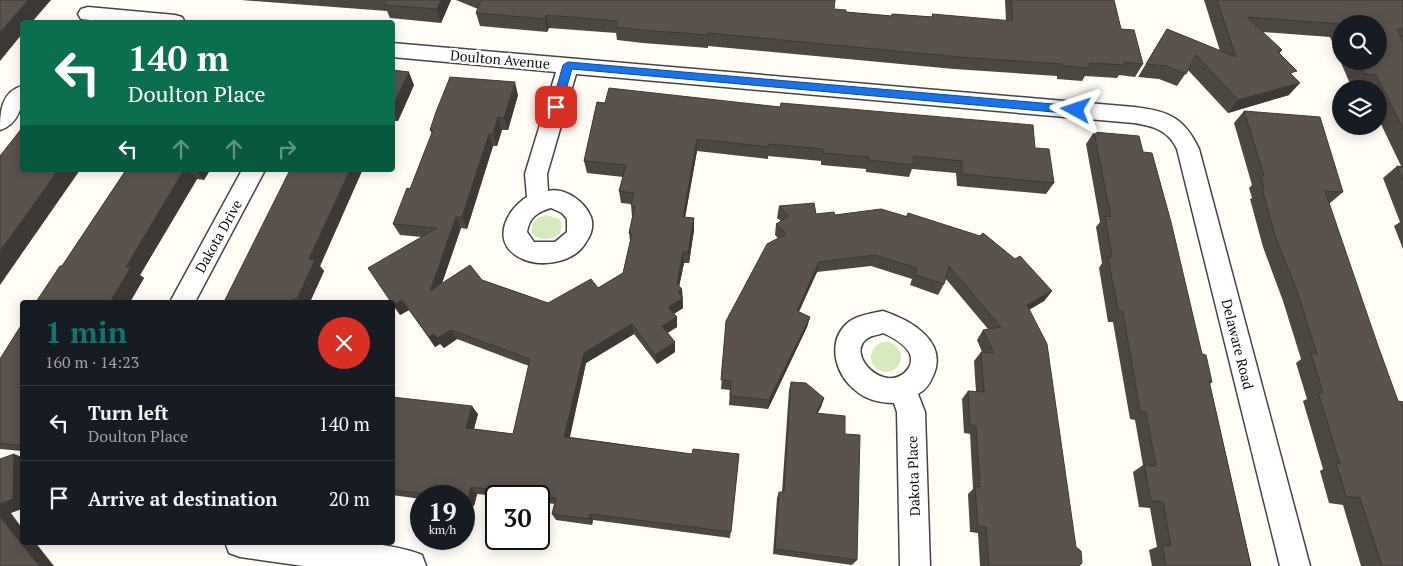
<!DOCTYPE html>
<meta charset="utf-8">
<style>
:root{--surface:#171b24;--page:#20242c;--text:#f1f3f6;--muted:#9ea1a6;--line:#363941;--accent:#0f766e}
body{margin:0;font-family:"PT Serif",serif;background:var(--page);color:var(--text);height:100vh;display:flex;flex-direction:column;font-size:19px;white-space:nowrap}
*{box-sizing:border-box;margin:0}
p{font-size:16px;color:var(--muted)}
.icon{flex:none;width:28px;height:28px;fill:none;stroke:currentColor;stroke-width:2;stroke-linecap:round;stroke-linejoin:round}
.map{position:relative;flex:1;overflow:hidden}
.drawer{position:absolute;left:20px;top:300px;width:375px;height:245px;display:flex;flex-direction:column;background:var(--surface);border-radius:5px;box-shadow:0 2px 12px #0003}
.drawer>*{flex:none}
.banner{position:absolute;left:20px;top:20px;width:375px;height:152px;border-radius:5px;box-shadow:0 2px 12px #0003;background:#0b6e4f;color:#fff;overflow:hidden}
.fabs{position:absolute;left:1332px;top:15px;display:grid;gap:10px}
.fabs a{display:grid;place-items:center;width:55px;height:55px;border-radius:50%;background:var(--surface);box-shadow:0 2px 12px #0003;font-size:25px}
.speed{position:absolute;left:410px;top:485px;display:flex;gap:10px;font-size:25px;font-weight:700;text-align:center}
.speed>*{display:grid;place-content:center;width:65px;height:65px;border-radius:50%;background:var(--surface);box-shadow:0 2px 12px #0003;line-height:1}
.speed small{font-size:12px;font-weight:400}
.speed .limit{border:2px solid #111;border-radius:8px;background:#fff;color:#111}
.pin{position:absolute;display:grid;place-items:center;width:42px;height:42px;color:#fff;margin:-21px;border-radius:10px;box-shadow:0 2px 8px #0006}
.me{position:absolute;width:55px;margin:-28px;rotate:275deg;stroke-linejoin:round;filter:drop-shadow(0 0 4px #0008)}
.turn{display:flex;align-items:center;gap:18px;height:105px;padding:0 25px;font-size:22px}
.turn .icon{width:65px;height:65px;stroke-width:2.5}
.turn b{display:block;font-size:35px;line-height:42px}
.lanes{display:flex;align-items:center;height:48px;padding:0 25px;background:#0003;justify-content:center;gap:25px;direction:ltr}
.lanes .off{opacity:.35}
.round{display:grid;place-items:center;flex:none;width:52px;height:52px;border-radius:26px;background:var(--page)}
.summary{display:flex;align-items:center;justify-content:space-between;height:85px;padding:0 25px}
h1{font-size:30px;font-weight:700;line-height:38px;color:var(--accent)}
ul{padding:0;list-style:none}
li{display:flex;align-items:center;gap:15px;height:75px;padding:0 25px;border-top:1px solid var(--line)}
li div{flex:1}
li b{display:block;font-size:19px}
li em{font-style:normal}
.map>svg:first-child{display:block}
.green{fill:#d5ebbd}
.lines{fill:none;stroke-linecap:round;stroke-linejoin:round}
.minor-casing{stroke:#444;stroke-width:3}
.minor{fill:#fff;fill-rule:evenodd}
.wall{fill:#4d4742;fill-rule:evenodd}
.shaded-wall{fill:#3f3936}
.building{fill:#5a524d;stroke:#3f3936}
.route{fill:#1a73e8;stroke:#114b97}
.labels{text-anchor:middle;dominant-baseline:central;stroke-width:5;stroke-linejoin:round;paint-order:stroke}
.street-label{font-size:14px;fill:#111;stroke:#fff}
</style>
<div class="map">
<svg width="1403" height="566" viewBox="0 0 1403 566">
<rect width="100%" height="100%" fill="#fffdf5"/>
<g class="green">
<path d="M 546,215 L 559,219 C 570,236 543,246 532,233 L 532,225 L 537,218 Z"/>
<circle cx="886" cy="357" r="15"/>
</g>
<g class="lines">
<defs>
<g id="minor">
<path d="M 88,7 L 175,15 L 182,17 L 185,22 L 108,22 L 81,19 L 78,14 L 81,9 Z"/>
<path d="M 392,43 L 1134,107 C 1168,111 1184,117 1199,149 L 1310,566 L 1280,566 L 1177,149 C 1168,130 1153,126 1134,123 L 576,74 L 547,174 L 548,191 C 565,187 585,202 591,217 C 594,226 591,235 586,242 C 574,264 537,269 517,256 C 491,240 507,209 527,197 L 525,174 L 556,72 L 392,57 ZM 551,208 L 562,213 L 567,219 L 567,232 L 555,242 L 534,242 L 527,232 C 529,218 537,212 551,208 Z"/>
<path d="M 22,86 C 24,104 19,124 0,130 C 0,112 1,92 22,86 Z"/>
<path d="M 242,170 L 265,170 L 195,302 L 170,302 Z"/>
<path d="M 883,311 C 910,320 949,341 933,376 C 930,383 926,390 918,394 L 925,412 L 930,566 L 900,566 L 897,412 L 894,403 C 881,403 866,400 855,390 C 834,373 826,339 850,321 C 859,315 873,313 883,311 ZM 883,333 C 892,337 906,345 910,354 C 912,359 911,365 908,369 C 887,397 843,354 868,338 C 872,335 879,335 883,333 Z"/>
<path d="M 225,542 C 280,542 373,535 422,555 L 426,566 L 303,566 L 240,557 L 229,553 Z"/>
</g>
</defs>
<use href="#minor" class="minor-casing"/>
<use href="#minor" class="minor"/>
</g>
<g class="wall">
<path d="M 241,0 L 451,0 L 441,23 L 390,18 L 387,11 Z"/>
<path d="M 456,0 L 835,0 L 834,9 L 846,12 L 891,16 L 892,14 L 932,17 L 932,14 L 1006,21 L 1005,1 L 1005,0 L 1114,0 L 1121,29 L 1143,64 L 1135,77 L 1119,75 L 1117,78 L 1085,76 L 1082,81 L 1057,79 L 1057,76 L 954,69 L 708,46 L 708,48 L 643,43 L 617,40 L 616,33 L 549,28 L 547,32 L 480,26 L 476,13 L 478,9 Z"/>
<path d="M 1204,0 L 1403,0 L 1403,249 L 1394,226 L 1400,222 L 1383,178 L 1397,166 L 1401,166 L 1379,120 L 1379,89 L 1364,89 L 1363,87 L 1351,86 L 1330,37 L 1262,32 L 1282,50 L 1279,54 L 1293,76 L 1289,95 L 1228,113 L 1188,70 L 1177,86 L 1159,79 L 1138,77 L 1167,29 L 1220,51 ZM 1341,24 L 1379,61 L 1341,61 Z"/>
<path d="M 392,70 L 414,85 L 398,121 L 393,121 L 392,122 Z"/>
<path d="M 518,95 L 508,130 L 502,130 L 497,146 L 493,146 L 467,229 L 461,228 L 442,283 L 482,280 L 548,303 L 598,288 L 623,273 L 630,241 L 629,233 L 632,217 L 631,204 L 621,203 L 619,191 L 623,177 L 587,173 L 584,161 L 597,102 L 1035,148 L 1054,183 L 1046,194 L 957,186 L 956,173 L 912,169 L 909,177 L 866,172 L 866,169 L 821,165 L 821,161 L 768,156 L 768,159 L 697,151 L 685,217 L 694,218 L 694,230 L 689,263 L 684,263 L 679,286 L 682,289 L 683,308 L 674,314 L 677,317 L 677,327 L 667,333 L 675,352 L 657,364 L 634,334 L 586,363 L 570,437 L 692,454 L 739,454 L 730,538 L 593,520 L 592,525 L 556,520 L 552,514 L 555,504 L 539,502 L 539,496 L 496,496 L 477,494 L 474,506 L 464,505 L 464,496 L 421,496 L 421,499 L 392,495 L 392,397 L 478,414 L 474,429 L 513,434 L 529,366 L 457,339 L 444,348 L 440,344 L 435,347 L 409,310 L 400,315 L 422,237 L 400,235 L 393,224 L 410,189 L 432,134 L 430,130 Z"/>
<path d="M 1244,111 L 1343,192 L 1329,204 L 1403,566 L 1361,566 L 1343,505 L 1329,503 L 1320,471 L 1323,469 L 1303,401 L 1307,399 L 1296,363 L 1301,359 L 1283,301 L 1263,247 L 1250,199 L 1252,198 L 1249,188 L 1252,185 L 1234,123 Z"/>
<path d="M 1094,132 L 1143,152 L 1202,354 L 1212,382 L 1210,384 L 1251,566 L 1152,566 L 1149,550 L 1157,547 L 1150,508 L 1139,507 L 1133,472 L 1143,465 L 1135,420 L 1130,419 L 1113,322 L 1108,322 L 1099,268 L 1102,263 L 1096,227 L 1100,222 L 1086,144 Z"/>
<path d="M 126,170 L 210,170 L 204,180 L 197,179 L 140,275 L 144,278 L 130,302 L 36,302 L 62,266 Z"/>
<path d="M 290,170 L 366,170 L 365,171 L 362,171 L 320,266 L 324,271 L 310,302 L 224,302 Z"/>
<path d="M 779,206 L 816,214 L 835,215 L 906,216 L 908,213 L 1052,291 L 1044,301 L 1029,310 L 1079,566 L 980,566 L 978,533 L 970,532 L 968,494 L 973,489 L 970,434 L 964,433 L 962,399 L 968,391 L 976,392 L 974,361 L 981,352 L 982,352 L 977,340 L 983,330 L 988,329 L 946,279 L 944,284 L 938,295 L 910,285 L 912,279 L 871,266 L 817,272 L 799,312 L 810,317 L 807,327 L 768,409 L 729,405 L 730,390 L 721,389 L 726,321 L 778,238 L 775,235 L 776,224 L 781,221 L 777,218 Z"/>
<path d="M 22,324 L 22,451 L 0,449 L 0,359 Z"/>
<path d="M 791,382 L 824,398 L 821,407 L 817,413 L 845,434 L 857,560 L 852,565 L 773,554 L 777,498 L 779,492 L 782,492 L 789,390 Z"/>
</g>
<g class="shaded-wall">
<path d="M 28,0 L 51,0 L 32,22 L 22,22 L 22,34 L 0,61 L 0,32 Z"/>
<path d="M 441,0 L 451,0 L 441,23 L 437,9 Z"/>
<path d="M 546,15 L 549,28 L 547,32 L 545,19 Z"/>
<path d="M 409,72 L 414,85 L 398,121 L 392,110 L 392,108 Z"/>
<path d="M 515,82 L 518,95 L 508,130 L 504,118 Z"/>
<path d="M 1300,83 L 1289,95 L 1228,113 L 1238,100 Z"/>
<path d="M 498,117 L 502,130 L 497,146 L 493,134 Z"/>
<path d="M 489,134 L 493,146 L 467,229 L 462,217 Z"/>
<path d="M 697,139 L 697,151 L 683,229 L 683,217 Z"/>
<path d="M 58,170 L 80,170 L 0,285 L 0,251 Z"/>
<path d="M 184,170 L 188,170 L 197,179 L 140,275 L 144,278 L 130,302 L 110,302 L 126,267 Z"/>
<path d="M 195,170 L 210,170 L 204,180 Z"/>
<path d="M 350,170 L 361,170 L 362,171 L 320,266 L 324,271 L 310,302 L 300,302 L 297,299 L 309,259 Z"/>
<path d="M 456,217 L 461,228 L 436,301 L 430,291 Z"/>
<path d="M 694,218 L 694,230 L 689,263 L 688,252 Z"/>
<path d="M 683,252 L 684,263 L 678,292 L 682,289 L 683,308 L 669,317 L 668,307 L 677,284 Z"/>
<path d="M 819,262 L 817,272 L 794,321 L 797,311 Z"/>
<path d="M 1052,291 L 1044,301 L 1019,315 L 1027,305 Z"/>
<path d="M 402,300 L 409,310 L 400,315 L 393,305 Z"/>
<path d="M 677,317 L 677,327 L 663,336 L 662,326 Z"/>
<path d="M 810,317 L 807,327 L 768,409 L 769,400 Z"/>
<path d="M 632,324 L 634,334 L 586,363 L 568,444 L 564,437 L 584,353 Z"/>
<path d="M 451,330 L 457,339 L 444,348 L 437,338 Z"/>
<path d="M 434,334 L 440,344 L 435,347 L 429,337 Z"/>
<path d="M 675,342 L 675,352 L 657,364 L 655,355 Z"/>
<path d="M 824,398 L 821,407 L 813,422 L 816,413 Z"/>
<path d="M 472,406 L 478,414 L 472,436 L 466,428 Z"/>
<path d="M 14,454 L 22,457 L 22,509 L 11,513 L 22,528 L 22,542 L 35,542 L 54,566 L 39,566 L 0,517 L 0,504 Z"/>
<path d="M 471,487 L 477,494 L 474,506 L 468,499 Z"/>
<path d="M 590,514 L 593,520 L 592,525 L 589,519 Z"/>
</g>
<g class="building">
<path d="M 0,0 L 28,0 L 0,32 Z"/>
<path d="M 387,0 L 441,0 L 437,9 L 384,5 Z"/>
<path d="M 481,0 L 835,0 L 834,9 L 846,10 L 846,12 L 892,16 L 892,14 L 933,17 L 932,14 L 1013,21 L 1011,0 L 1114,0 L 1121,29 L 1134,30 L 1143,64 L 1124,62 L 1125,65 L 1089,63 L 1090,68 L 1064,66 L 1063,64 L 959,57 L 708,33 L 708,35 L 642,30 L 616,27 L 617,21 L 546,15 L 545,19 L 476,13 Z"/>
<path d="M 1217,0 L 1403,0 L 1403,29 L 1397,29 L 1403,42 L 1403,129 L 1376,75 L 1364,74 L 1358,61 L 1379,61 L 1379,24 L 1341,24 L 1247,17 L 1282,50 L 1277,51 L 1297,71 L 1290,73 L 1300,83 L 1238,100 L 1196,55 L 1186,74 L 1167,66 L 1146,64 L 1167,29 L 1236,57 Z"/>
<path d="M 392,70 L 409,72 L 392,108 Z"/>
<path d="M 450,77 L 515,82 L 504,118 L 498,117 L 493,134 L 489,134 L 462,217 L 456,217 L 430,291 L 470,265 L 482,280 L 548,303 L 591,279 L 598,288 L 623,273 L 632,234 L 629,233 L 635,206 L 631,205 L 634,193 L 619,191 L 626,165 L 584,161 L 597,102 L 605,103 L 609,88 L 780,107 L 781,103 L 1033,125 L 1035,148 L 1049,149 L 1054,183 L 962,174 L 962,161 L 913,156 L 914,165 L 869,160 L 869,157 L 823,153 L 823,149 L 769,144 L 769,147 L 697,139 L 683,217 L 694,218 L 688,252 L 683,252 L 677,284 L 682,289 L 678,292 L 683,298 L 668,307 L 677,317 L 662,326 L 675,342 L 655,355 L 632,324 L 584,353 L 564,437 L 692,454 L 693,449 L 739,454 L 731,532 L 590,514 L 589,519 L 552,514 L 556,498 L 471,487 L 468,499 L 464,499 L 464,496 L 443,496 L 392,490 L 392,397 L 472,406 L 466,428 L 513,434 L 530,359 L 451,330 L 437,338 L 434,334 L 429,337 L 402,300 L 393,305 L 392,302 L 391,302 L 368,268 L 437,228 L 393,224 L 407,188 L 410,189 L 433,130 L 430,130 L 436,112 Z"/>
<path d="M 1244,111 L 1320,117 L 1343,192 L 1325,191 L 1377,343 L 1398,401 L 1403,402 L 1403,566 L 1382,566 L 1360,498 L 1346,496 L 1336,463 L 1340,464 L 1318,392 L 1323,393 L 1311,353 L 1317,354 L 1297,291 L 1275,236 L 1262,188 L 1264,188 L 1261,176 L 1264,176 Z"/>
<path d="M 22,128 L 22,170 L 58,170 L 0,251 L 0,156 Z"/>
<path d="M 1094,132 L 1139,136 L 1143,152 L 1152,153 L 1171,222 L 1202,354 L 1206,355 L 1212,382 L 1209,381 L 1251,566 L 1166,566 L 1162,545 L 1171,546 L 1163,502 L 1151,501 L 1144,465 L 1156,466 L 1146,412 L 1140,411 L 1123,312 L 1118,311 L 1108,257 L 1112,257 L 1105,216 L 1111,217 Z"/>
<path d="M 1397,166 L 1403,167 L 1403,180 Z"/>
<path d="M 126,170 L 184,170 L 126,267 L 131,267 L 110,302 L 36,302 L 60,266 L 62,266 Z"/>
<path d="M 290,170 L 350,170 L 309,259 L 315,260 L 297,299 L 293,299 L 291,302 L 224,302 Z"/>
<path d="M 814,203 L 816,214 L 834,212 L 835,215 L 881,209 L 908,217 L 908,213 L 980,236 L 983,233 L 1015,259 L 1020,256 L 1052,291 L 1027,305 L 1047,344 L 1076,547 L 1081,551 L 1082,563 L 1079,566 L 989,566 L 986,527 L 978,526 L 975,487 L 980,487 L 976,426 L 970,425 L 968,391 L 984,392 L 981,352 L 994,353 L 983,330 L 1001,327 L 949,266 L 944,284 L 915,275 L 917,268 L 875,255 L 819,262 L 797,311 L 810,317 L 769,400 L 730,396 L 731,381 L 721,380 L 726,321 L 767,244 L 786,234 L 776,224 L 789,216 L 779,206 Z"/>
<path d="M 22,324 L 22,446 L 0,443 L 0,359 Z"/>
<path d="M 791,382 L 806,383 L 824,398 L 816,413 L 845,416 L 845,434 L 860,435 L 857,560 L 775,549 L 779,492 L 784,492 Z"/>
<path d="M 14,454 L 13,499 L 0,504 L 0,459 Z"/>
<path d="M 0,517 L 39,566 L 0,566 Z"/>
</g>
<path class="route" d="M 568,62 L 1076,106 L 1081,110 L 1076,114 L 572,69 L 561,107 L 556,111 L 551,107 L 563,65 Z"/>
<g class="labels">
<g class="street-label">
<text transform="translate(500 59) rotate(5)">Doulton Avenue</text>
<text transform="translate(218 236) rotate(-61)">Dakota Drive</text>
<text transform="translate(1238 344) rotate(76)">Delaware Road</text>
<text transform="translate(913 476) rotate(-92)">Dakota Place</text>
</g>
</g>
</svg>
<div class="fabs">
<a><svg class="icon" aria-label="search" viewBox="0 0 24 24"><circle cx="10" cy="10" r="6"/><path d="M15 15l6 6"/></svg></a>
<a><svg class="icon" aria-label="layers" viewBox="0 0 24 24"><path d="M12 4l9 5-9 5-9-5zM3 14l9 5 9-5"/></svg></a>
</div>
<div class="speed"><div>19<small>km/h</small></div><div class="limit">30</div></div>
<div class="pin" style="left:556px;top:107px;background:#d93025"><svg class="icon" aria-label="arrive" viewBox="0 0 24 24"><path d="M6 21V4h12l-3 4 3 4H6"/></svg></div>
<svg class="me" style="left:1076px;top:110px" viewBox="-20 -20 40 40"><path d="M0-17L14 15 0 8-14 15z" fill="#1a73e8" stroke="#fff" stroke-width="4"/></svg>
<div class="banner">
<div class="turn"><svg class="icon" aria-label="left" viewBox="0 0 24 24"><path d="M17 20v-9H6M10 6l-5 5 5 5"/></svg><div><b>140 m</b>Doulton Place</div></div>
<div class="lanes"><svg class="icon" aria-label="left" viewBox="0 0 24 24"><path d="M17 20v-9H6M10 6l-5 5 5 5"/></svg><svg class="icon off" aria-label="ahead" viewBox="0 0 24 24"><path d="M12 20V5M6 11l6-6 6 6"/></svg><svg class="icon off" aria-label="ahead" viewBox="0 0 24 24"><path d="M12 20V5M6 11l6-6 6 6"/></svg><svg class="icon off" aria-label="right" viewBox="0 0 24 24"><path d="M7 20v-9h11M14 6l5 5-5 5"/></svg></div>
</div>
<section class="drawer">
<div class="summary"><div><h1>1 min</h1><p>160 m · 14:23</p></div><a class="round" style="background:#d93025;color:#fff"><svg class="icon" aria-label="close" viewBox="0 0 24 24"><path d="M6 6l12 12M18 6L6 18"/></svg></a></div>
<ul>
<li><svg class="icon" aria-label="left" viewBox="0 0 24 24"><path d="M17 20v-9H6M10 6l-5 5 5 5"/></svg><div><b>Turn left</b><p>Doulton Place</p></div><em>140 m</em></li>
<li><svg class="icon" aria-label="arrive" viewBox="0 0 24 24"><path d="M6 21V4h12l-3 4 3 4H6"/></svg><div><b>Arrive at destination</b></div><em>20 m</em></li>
</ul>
</section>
</div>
